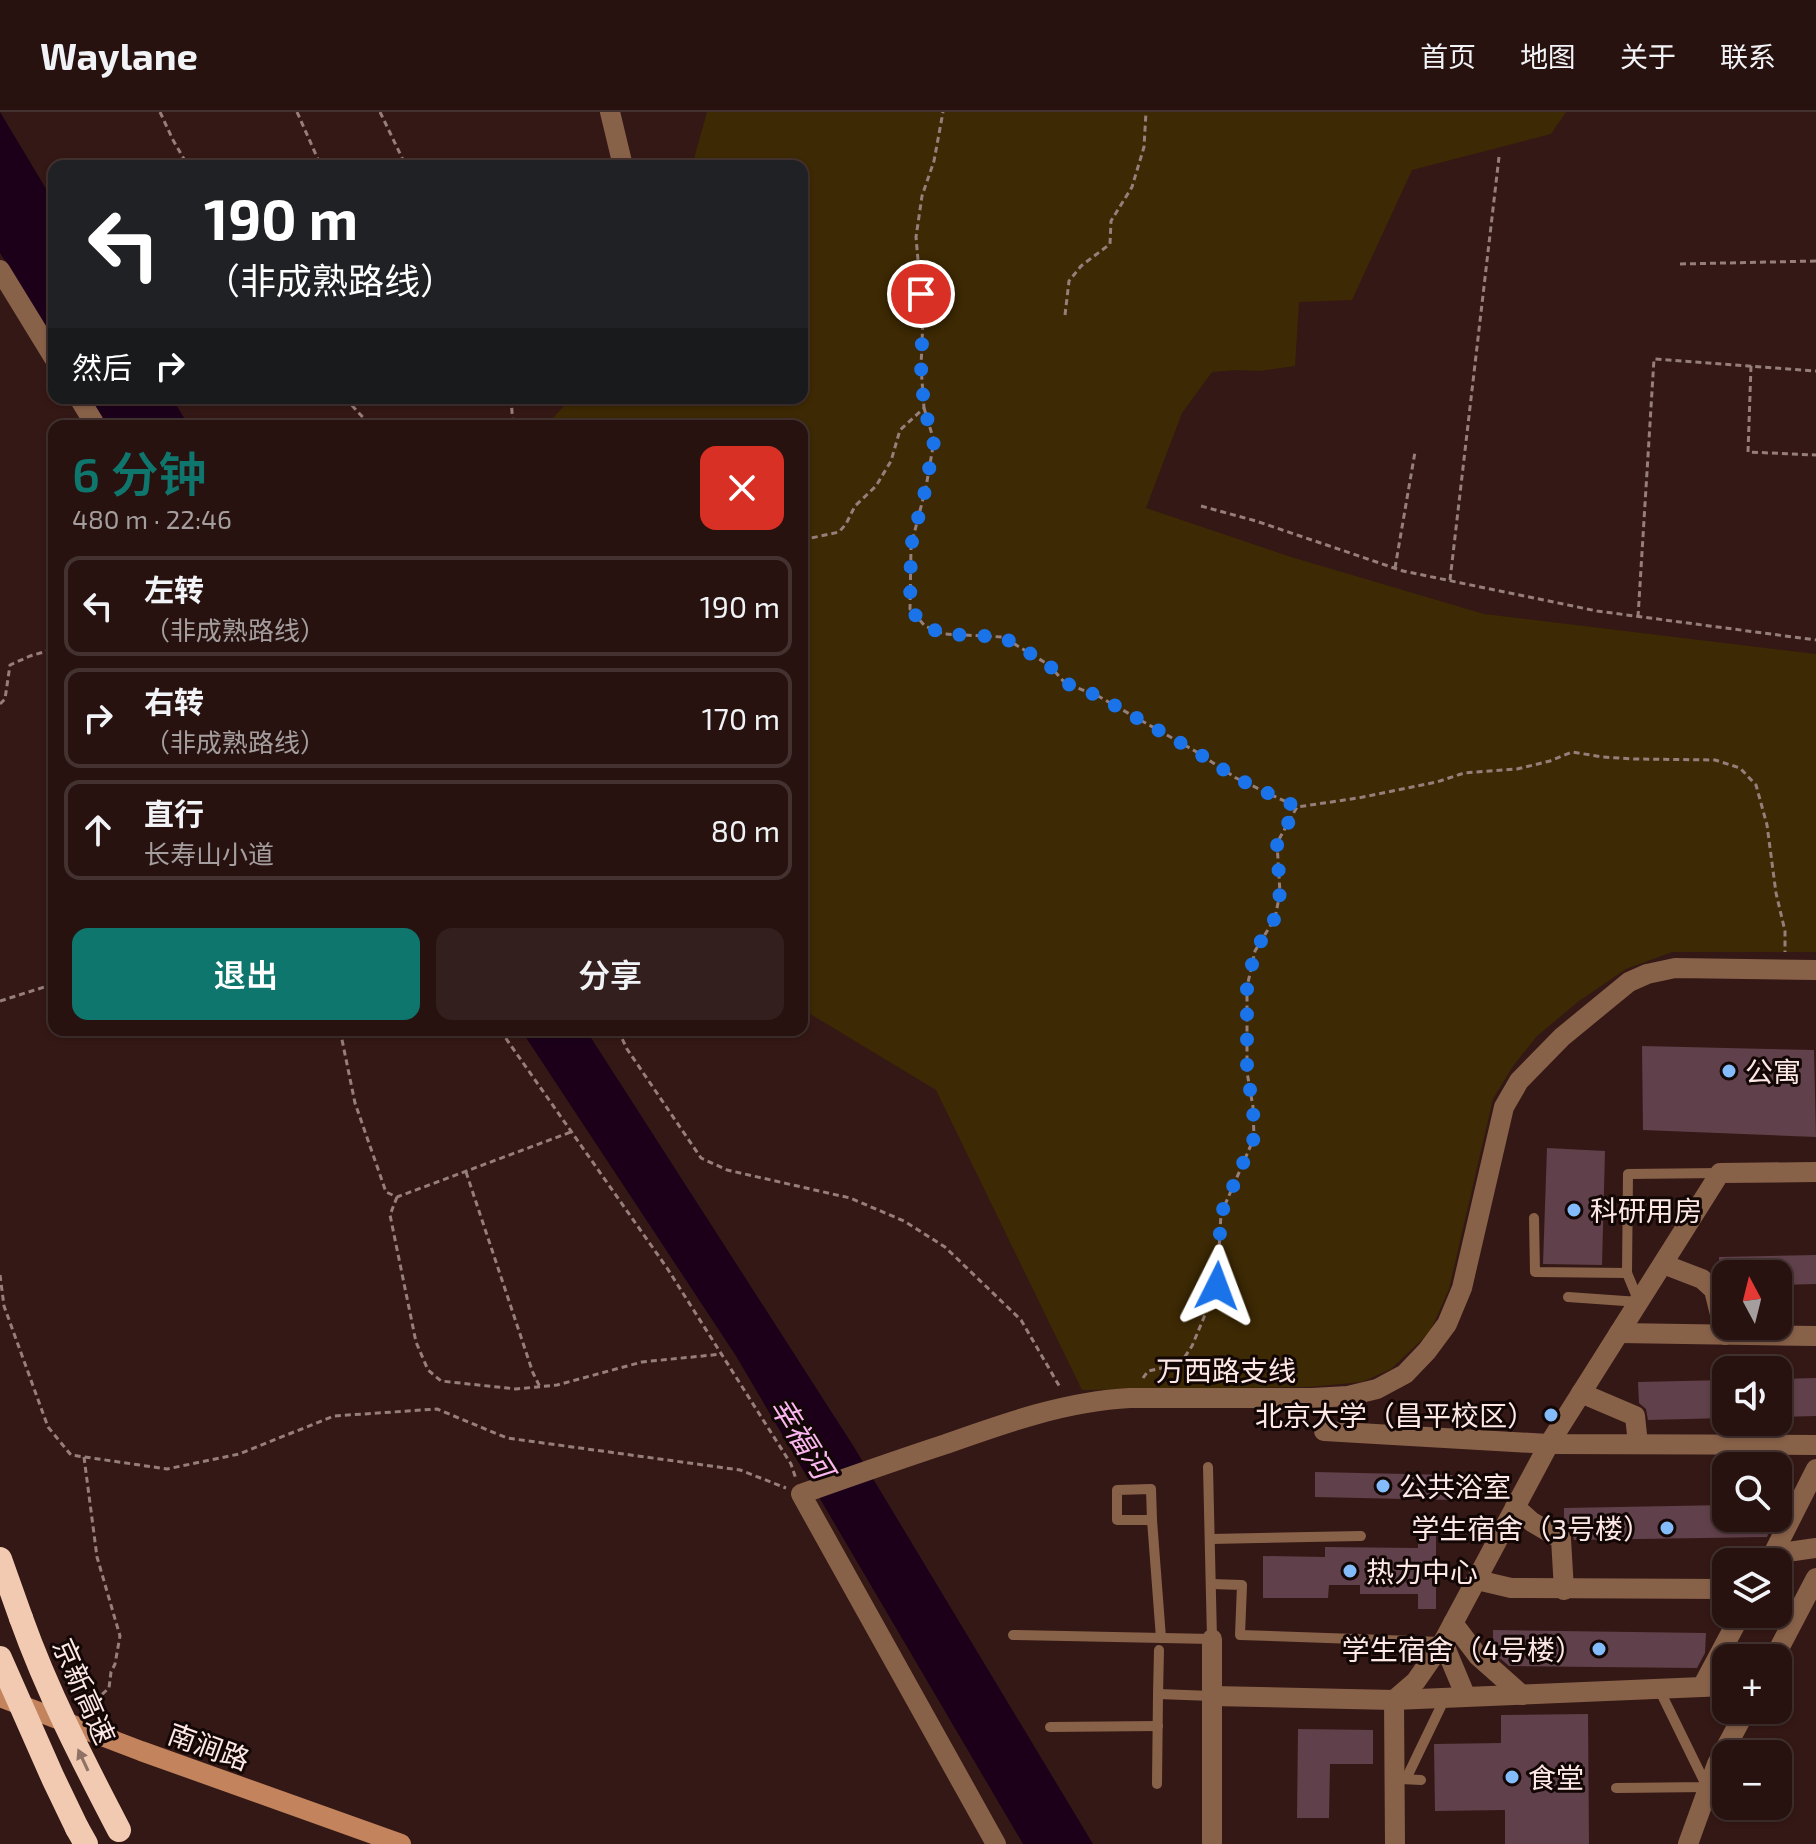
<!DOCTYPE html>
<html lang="zh">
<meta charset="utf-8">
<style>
:root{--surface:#271210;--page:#33201e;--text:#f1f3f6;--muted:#a49e9f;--line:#433230;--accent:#0f766e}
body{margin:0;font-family:"Exo 2","Noto Sans SC",sans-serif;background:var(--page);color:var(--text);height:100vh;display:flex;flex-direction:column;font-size:30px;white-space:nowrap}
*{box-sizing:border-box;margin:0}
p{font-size:26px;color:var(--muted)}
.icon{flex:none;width:44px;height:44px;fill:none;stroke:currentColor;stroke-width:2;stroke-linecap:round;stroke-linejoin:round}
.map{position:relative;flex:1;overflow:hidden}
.drawer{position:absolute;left:48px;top:308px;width:760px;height:616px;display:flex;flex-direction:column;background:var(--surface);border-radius:16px;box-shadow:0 2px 6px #0004,0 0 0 2px var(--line)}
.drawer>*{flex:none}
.guide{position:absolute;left:48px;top:48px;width:760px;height:244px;border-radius:16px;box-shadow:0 2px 6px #0004,0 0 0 2px var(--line);background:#202124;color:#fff;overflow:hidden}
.needle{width:52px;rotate:353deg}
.tools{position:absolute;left:1712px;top:1148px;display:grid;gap:16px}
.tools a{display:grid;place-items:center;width:80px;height:80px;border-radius:16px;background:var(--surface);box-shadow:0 2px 6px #0004,0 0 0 2px var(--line);font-size:40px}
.pin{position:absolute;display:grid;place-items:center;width:68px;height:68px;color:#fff;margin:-34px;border:4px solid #fff;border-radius:50%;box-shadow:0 2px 8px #0007}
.me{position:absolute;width:88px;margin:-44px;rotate:3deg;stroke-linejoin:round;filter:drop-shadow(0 0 6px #0008)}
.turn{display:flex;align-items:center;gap:28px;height:168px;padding:0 24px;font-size:36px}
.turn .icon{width:104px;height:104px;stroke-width:2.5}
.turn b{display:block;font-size:56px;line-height:68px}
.then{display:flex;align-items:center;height:76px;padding:0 24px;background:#0003;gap:16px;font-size:30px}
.round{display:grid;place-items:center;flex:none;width:84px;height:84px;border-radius:16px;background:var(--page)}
.headline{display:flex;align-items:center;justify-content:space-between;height:136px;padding:0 24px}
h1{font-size:48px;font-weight:600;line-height:60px;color:var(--accent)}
.primary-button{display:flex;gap:16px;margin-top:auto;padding:16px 24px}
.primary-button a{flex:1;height:92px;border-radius:16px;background:var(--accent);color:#fff;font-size:32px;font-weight:600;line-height:92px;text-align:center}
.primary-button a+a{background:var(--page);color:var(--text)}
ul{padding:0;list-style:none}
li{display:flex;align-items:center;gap:24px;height:100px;margin:0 16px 12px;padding:0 8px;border:4px solid var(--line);border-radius:16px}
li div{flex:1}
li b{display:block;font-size:30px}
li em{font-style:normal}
header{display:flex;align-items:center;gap:48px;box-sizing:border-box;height:112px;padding:0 40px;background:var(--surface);border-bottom:2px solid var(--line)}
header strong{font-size:38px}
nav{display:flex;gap:44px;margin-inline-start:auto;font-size:28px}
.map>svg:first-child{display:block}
.green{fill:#3d2903}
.water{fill:#1c001a}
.building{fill:#60404a}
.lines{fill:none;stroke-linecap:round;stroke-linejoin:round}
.path{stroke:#967e7b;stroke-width:3;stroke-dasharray:6 4;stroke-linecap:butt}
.service{stroke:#886149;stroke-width:10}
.minor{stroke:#886149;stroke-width:20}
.tertiary{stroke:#886149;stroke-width:20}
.secondary{stroke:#c3845d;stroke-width:20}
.motorway{stroke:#f2cab2;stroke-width:24}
.motorway-bridge{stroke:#f2cab2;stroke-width:24}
.oneway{fill:#8e7265}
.route{stroke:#1a73e8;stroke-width:14;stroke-dasharray:0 25.2}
.poi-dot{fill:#84bcfb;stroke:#130706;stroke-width:3}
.labels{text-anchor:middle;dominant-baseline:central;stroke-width:6;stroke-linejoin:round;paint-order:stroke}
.poi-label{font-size:28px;fill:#fde8e6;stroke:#130706;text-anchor:start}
.street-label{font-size:28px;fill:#fde8e6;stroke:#130706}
.water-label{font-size:30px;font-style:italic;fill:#fbb6f0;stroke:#130706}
</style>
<header>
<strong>Waylane</strong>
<nav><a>首页</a><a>地图</a><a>关于</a><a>联系</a></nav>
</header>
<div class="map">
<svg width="1816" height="1732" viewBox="0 0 1816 1732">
<rect width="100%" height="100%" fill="#341815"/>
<path class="green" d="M 707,0 L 1566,0 L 1551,22 L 1412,58 L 1352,188 L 1299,190 L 1295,254 L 1260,259 L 1237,258 L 1212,260 L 1182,301 L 1146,396 L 1291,445 L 1484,502 L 1816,542 L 1816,840 L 1672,840 L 1626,857 L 1579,889 L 1537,924 L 1513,954 L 1493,987 L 1449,1177 L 1430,1220 L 1391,1257 L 1362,1270 L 1309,1275 L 1082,1278 L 936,978 L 802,897 L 802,314 L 545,314 L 572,286 L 802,286 L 802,54 L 692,54 Z"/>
<g class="water">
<path d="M 0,0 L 54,90 L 54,229 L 0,141 Z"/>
<path d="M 89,286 L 172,286 L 189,314 L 107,314 Z"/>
<path d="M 521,918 L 586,918 L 854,1335 L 1093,1732 L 1023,1732 L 736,1244 Z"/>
</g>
<g class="building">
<path d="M 1642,934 L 1814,938 L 1816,1025 L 1643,1018 Z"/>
<path d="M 1547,1036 L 1605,1039 L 1602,1153 L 1543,1152 Z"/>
<path d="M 1816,1143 L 1816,1172 L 1778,1173 L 1778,1162 L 1720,1162 L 1719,1145 Z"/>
<path d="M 1816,1266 L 1816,1304 L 1778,1305 L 1778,1267 Z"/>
<path d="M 1726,1268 L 1726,1306 L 1648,1308 L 1646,1297 L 1639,1291 L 1638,1270 Z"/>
<path d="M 1315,1360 L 1452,1363 L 1452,1388 L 1315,1385 Z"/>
<path d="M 1726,1393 L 1726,1406 L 1770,1406 L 1770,1418 L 1767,1425 L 1574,1428 L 1572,1420 L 1564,1414 L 1564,1396 Z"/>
<path d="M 1418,1424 L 1436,1424 L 1436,1497 L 1418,1497 L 1418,1482 L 1360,1482 L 1360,1473 L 1329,1473 L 1328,1486 L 1263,1486 L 1263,1444 L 1325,1445 L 1325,1435 L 1418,1436 Z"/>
<path d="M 1493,1518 L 1706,1521 L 1705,1541 L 1697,1556 L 1509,1554 L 1493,1540 Z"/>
<path d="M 1588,1602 L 1589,1732 L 1505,1732 L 1505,1698 L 1435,1699 L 1434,1632 L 1501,1631 L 1501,1603 Z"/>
<path d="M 1298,1617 L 1373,1618 L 1373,1652 L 1330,1652 L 1329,1706 L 1297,1706 Z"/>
</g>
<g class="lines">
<g class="path">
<path d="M 160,0 L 173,28 L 188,54"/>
<path d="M 297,0 L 321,54"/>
<path d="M 380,0 L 406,54"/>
<path d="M 1680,152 L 1816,149"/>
<path d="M 1065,203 L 1069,169 L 1081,154 L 1110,132 L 1111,109 L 1132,75 L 1144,35 L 1146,0"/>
<path d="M 1751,254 L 1748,340 L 1816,343"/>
<path d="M 345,286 L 371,314"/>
<path d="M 511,286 L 513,314"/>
<path d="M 924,296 L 934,329 L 926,375 L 911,434 L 910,497 L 925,514 L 944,522 L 1003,525 L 1049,553 L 1065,571 L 1098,584 L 1195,639 L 1236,666 L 1297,695"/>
<path d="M 1201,394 L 1256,409 L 1403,459 L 1597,499 L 1816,528"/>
<path d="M 802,428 L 839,420 L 846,412 L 855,394 L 876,374 L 891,349 L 900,318 L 924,296 L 921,255 L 923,206 L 916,125 L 922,84 L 934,49 L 943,0"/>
<path d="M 1395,456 L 1415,340"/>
<path d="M 1450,468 L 1499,45"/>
<path d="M 1638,505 L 1654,247 L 1816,259"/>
<path d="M 0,592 L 5,587 L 10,553 L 30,544 L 54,537"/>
<path d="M 0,889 L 54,872"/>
<path d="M 340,918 L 355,991 L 386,1080 L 397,1085 L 571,1020"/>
<path d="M 500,918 L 667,1156 L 791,1352 L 796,1367"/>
<path d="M 618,918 L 627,937 L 701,1046 L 727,1058 L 850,1086 L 904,1109 L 945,1135 L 1021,1208 L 1061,1277"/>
<path d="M 466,1060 L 533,1261 L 540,1275"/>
<path d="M 397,1085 L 390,1103 L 416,1230 L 428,1258 L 441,1269 L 516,1277 L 557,1273 L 642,1250 L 722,1242"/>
<path d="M 0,1163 L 4,1194 L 48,1315 L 71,1343 L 167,1357 L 239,1342 L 334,1304 L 437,1297 L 507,1326 L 740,1358 L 786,1376"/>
<path d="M 1143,1266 L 1148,1259 L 1180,1252 L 1192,1234 L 1217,1174 L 1221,1102 L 1254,1026 L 1253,995 L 1247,960 L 1247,875 L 1255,839 L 1275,806 L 1280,781 L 1277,731 L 1297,695 L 1358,686 L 1437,670 L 1464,661 L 1517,657 L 1550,649 L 1572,640 L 1603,645 L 1634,647 L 1715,648 L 1740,656 L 1756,673 L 1767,713 L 1776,781 L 1785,819 L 1785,840"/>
<path d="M 84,1345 L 97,1445 L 120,1524 L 115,1552 L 111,1560 L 109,1576 L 98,1586 L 91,1599"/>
</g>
<g class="service">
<path d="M 1534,1106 L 1535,1160 L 1627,1161"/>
<path d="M 1568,1185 L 1639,1190 L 1627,1161 L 1628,1062 L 1720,1061"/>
<path d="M 1151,1377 L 1152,1408 L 1117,1408 L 1117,1378 Z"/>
<path d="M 1152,1408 L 1161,1526"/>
<path d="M 1210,1427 L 1361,1424"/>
<path d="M 1211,1472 L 1242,1473 L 1240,1523 L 1441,1530"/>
<path d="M 1013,1523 L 1212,1527 L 1208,1355"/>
<path d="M 1158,1582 L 1159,1538"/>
<path d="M 1050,1615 L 1158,1614"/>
<path d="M 1401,1667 L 1421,1668"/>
<path d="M 1406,1667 L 1445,1586"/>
<path d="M 1157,1672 L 1158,1582 L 1212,1584"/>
<path d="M 1616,1676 L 1707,1675 L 1659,1577"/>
</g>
<g class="minor">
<path d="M 610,0 L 623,54"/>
<path d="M 0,158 L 54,246"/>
<path d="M 79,286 L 96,314"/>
<path d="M 1663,1152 L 1702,1167 L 1714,1178 L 1725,1223"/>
<path d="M 1619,1221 L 1816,1224"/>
<path d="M 1581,1281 L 1635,1304 L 1638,1332"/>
<path d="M 1324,1319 L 1549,1332 L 1816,1333"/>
<path d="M 1515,1395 L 1532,1410 L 1561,1427 L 1564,1478"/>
<path d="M 1773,1442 L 1816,1436"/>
<path d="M 1769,1450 L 1816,1357"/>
<path d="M 1477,1468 L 1511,1476 L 1726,1477"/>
<path d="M 1453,1511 L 1478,1544 L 1522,1583"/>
<path d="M 1443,1530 L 1466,1585"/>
<path d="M 1774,1546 L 1816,1466"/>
<path d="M 1726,1574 L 1702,1575 L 1741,1502"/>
<path d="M 1212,1584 L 1394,1588 L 1702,1575"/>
<path d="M 1212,1732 L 1212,1527"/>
<path d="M 1395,1732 L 1394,1588 L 1416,1569 L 1443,1530 L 1549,1332 L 1720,1061 L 1816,1060"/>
<path d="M 1688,1732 L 1717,1652 L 1746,1598"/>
</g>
<path class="tertiary" d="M 996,1732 L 801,1382 C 849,1365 897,1348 946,1332 C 1005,1311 1067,1289 1130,1286 L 1312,1286 L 1348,1284 L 1377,1277 L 1405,1262 L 1427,1239 L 1447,1212 L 1462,1176 L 1504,995 L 1519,969 L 1562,925 L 1629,870 L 1647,862 L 1675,856 L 1816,858"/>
<path class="secondary" d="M 0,1585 L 141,1639 L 401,1732"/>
<g class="motorway">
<path d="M 0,1447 L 21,1506"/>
<path d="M 77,1716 L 86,1732"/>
</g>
<g class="motorway-bridge">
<path d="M 21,1506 C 47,1579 83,1649 119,1718"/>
<path d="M 0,1546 L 53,1666 L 77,1716"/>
</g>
</g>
<defs><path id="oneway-solid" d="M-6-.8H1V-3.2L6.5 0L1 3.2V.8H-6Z" transform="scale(2)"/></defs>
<use class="oneway" href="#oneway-solid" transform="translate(83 1648) rotate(-115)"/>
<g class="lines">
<path class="route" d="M 921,182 L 923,206 L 921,255 L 924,296 L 934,329 L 926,375 L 911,434 L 910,497 L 925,514 L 944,522 L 1003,525 L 1049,553 L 1065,571 L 1098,584 L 1195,639 L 1236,666 L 1297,695 L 1277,731 L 1280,781 L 1275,806 L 1255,839 L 1247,875 L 1247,960 L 1253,995 L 1254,1026 L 1221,1102 L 1217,1174"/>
</g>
<g class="poi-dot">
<circle cx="1729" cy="959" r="8"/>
<circle cx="1574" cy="1098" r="8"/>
<circle cx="1551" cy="1303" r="8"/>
<circle cx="1383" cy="1374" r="8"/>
<circle cx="1667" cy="1416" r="8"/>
<circle cx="1350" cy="1459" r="8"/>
<circle cx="1599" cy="1537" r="8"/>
<circle cx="1512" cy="1665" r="8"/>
</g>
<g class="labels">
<g class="poi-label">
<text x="1745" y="959">公寓</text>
<text x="1590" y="1098">科研用房</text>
<text x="1535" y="1303" text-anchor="end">北京大学（昌平校区）</text>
<text x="1399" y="1374">公共浴室</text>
<text x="1651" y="1416" text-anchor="end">学生宿舍（3号楼）</text>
<text x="1366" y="1459">热力中心</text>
<text x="1583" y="1537" text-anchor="end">学生宿舍（4号楼）</text>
<text x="1528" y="1665">食堂</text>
</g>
<g class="street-label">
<text x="1226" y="1258">万西路支线</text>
<text transform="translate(85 1579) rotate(66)">京新高速</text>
<text transform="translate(209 1634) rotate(20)">南涧路</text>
</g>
<g class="water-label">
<text transform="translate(803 1325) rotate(58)">幸福河</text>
</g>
</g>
</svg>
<div class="tools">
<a><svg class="needle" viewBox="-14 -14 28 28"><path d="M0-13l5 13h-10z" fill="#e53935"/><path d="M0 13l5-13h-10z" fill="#a49e9f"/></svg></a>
<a><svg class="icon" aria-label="sound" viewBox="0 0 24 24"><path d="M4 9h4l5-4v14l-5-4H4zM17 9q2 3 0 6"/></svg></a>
<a><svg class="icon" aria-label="search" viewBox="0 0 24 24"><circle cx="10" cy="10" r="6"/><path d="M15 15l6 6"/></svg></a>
<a><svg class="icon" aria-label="layers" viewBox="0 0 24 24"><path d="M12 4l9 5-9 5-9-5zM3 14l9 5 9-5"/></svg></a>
<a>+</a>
<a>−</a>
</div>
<div class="pin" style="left:921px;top:182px;background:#d93025"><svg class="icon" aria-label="arrive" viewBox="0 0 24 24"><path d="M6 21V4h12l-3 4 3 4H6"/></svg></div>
<svg class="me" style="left:1217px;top:1174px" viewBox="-20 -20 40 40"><path d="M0-17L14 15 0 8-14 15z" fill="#1a73e8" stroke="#fff" stroke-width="4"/></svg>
<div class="guide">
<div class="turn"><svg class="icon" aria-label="left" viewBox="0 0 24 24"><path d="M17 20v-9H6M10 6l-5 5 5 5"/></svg><div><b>190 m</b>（非成熟路线）</div></div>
<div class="then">然后<svg class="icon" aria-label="right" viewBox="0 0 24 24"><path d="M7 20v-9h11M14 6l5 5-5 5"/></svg></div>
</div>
<section class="drawer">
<div class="headline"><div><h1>6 分钟</h1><p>480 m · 22:46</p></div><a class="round" style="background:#d93025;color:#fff"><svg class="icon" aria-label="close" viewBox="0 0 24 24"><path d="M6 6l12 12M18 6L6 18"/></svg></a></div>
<ul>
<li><svg class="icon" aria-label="left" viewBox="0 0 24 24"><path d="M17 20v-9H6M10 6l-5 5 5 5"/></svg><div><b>左转</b><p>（非成熟路线）</p></div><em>190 m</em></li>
<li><svg class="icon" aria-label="right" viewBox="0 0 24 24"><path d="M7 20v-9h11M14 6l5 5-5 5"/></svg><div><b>右转</b><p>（非成熟路线）</p></div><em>170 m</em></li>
<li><svg class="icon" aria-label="ahead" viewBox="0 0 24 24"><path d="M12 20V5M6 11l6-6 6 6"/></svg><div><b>直行</b><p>长寿山小道</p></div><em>80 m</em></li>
</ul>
<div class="primary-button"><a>退出</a><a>分享</a></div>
</section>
</div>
